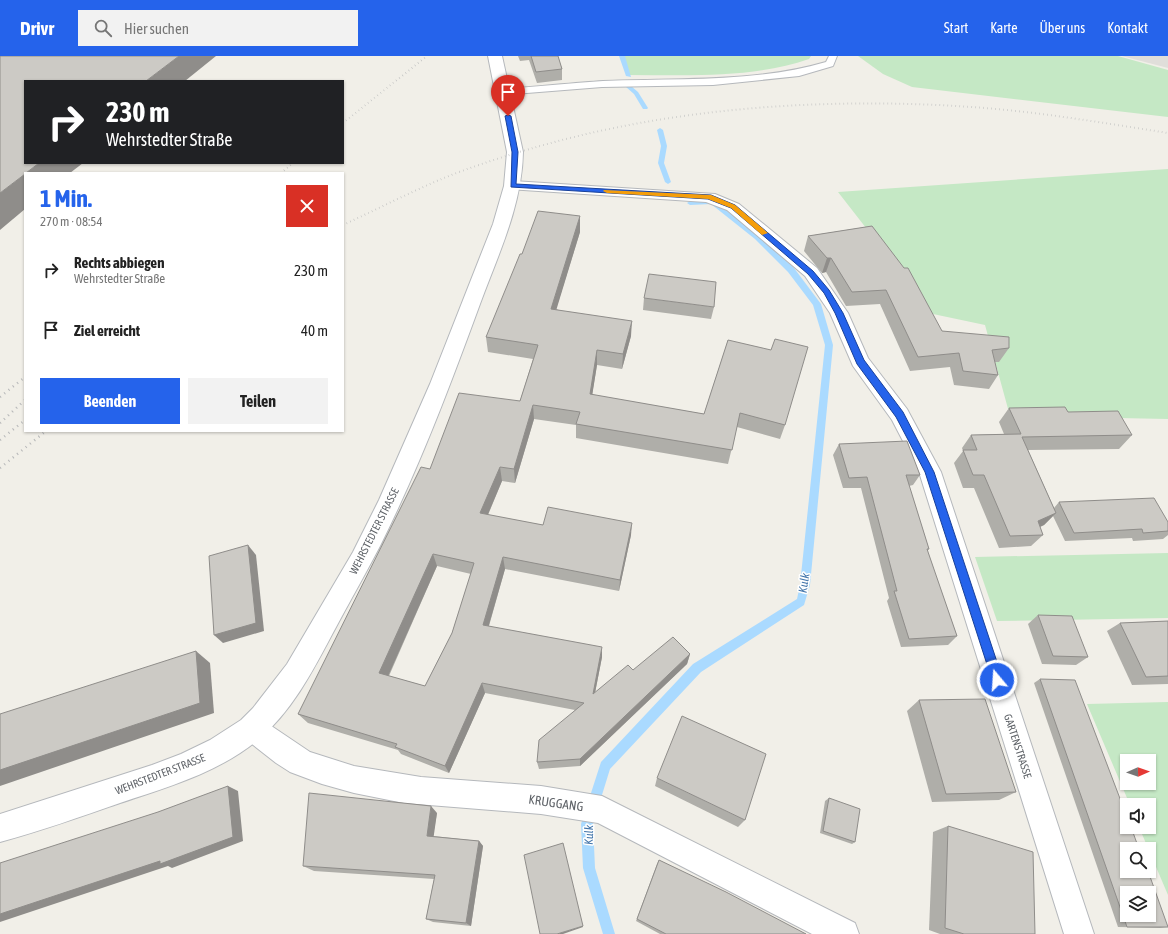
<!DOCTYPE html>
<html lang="de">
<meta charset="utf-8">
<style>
:root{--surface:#fff;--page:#f2f2f2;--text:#222;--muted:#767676;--accent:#2563eb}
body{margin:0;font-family:"Asap Condensed",sans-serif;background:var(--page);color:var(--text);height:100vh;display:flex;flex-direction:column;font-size:15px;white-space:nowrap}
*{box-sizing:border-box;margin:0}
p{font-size:13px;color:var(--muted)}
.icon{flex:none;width:22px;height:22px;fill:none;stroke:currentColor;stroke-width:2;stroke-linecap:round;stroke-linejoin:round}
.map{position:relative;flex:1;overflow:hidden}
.panel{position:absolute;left:24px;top:116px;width:320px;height:260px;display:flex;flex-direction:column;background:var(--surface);border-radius:0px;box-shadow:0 1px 3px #0004}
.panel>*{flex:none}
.hud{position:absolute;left:24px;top:24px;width:320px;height:84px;border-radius:0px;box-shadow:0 1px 3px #0004;background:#202124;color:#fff;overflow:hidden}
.needle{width:26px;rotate:88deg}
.buttons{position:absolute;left:1120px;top:698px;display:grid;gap:8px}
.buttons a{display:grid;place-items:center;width:36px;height:36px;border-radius:0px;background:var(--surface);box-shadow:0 1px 3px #0004;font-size:20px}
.pin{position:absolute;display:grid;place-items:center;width:34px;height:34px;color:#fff;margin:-41px -17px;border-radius:50% 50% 50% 0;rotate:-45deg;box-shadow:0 0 4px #0007}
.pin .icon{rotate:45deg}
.me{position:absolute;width:44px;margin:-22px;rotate:342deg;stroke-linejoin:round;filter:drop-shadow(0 0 3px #0008)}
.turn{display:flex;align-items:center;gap:14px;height:84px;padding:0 16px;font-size:18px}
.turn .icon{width:52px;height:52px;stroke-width:2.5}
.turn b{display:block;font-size:28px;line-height:34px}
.round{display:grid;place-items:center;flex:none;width:42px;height:42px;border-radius:0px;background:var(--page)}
.headline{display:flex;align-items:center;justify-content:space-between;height:68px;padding:0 16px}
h1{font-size:24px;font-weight:700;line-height:30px;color:var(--accent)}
.button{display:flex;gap:8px;margin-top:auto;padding:8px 16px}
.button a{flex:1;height:46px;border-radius:0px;background:var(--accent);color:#fff;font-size:16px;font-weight:700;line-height:46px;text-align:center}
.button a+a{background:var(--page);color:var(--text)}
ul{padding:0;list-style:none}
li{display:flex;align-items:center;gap:12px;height:60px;padding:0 16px}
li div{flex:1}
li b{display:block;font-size:15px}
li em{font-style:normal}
header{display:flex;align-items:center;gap:24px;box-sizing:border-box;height:56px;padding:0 20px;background:var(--accent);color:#fff}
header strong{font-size:19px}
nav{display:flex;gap:22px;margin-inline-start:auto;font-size:14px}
.search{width:280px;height:36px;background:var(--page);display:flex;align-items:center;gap:10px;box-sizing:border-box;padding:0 14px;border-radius:0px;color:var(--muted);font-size:15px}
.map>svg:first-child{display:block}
.industrial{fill:#e0deda}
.green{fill:#c5e8c5;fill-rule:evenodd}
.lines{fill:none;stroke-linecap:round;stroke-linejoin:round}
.stream{fill:#aadaff;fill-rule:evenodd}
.service-casing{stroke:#b5b8bc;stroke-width:2}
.minor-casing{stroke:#b5b8bc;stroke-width:2}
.tertiary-casing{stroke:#b5b8bc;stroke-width:2}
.service{fill:#fff;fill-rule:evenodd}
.minor{fill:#fff;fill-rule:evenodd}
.tertiary{fill:#fff;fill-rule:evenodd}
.rail-far1{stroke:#b6b7b8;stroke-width:2;stroke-dasharray:0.5 3.5;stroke-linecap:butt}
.rail{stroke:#b6b7b8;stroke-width:2.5;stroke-dasharray:1 4.5;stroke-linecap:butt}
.wall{fill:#afaea9;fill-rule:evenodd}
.shaded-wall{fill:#8f8d8a}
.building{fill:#cccac5;stroke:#8f8d8a;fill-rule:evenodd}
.route{fill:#2563eb;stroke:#184099}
.slow{fill:#f59e0b}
.labels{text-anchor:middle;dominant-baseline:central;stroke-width:3;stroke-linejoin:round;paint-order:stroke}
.street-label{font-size:11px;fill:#5f6368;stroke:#fff}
.water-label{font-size:12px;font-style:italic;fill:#4174aa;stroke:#fff}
.near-street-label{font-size:13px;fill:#5f6368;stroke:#fff}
</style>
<header>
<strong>Drivr</strong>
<div class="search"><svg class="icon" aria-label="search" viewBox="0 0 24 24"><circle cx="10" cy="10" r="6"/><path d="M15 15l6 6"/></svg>Hier suchen</div>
<nav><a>Start</a><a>Karte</a><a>Über uns</a><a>Kontakt</a></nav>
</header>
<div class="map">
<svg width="1168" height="878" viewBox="0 0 1168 878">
<rect width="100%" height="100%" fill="#f1efe8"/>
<path class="industrial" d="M 1122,0 L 1168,0 L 1168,12 Z"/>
<g class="green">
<path d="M 620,0 L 811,0 L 809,3 C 751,23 688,19 628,19 Z"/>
<path d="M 858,0 L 1118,0 L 1168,14 L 1168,61 L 912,31 L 883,18 Z"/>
<path d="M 1168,113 L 1168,363 L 1010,360 L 985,269 L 933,258 L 838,136 Z"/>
<path d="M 1168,497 L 1168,562 L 997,565 L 975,501 Z"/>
<path d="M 1168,646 L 1168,839 L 1139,771 L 1149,771 L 1149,749 L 1130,749 L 1087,648 ZM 1127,705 L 1149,705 L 1149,727 L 1127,727 Z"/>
</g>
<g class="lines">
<g class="stream">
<path d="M 619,0 L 625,0 L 631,21 L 626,20 Z"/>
<path d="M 627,30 L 631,30 L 638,36 L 648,52 L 647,53 L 643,53 L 634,38 L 626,31 Z"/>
<path d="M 660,72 L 663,74 L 667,90 L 664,107 L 671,126 L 668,128 L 665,126 L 658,107 L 661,90 L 657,74 Z"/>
<path d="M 712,144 L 759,179 L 794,212 L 821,248 L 833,289 L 810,529 L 804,549 L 701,616 L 610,713 L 593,768 L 595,812 L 615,878 L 603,878 L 583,812 L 581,768 L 601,706 L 693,608 L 797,543 L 800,529 L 825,289 L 813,249 L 788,216 L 755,183 L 711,148 L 690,149 L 687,147 L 690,145 Z"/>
</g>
<defs>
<path id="service" d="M 829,0 L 837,0 L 833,10 L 799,20 L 713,29 L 602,31 L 503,39 L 498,36 L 503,33 C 536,31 570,27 603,25 C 677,22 754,27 826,6 Z"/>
<g id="minor">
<path d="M 513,125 L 715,138 L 739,148 L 817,212 L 848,257 L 868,302 L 907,353 L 941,416 L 1094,878 L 1064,878 L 919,416 L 892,364 L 853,310 L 830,257 L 805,220 L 727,154 L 706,146 L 507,133 L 505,130 L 507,127 Z"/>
<path d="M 252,659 L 261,663 L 310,696 L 354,710 L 421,721 L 541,730 L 602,740 L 855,867 L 859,878 L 812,878 L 598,767 L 541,758 L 404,747 L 354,737 L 322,728 L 290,716 L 276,707 L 243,681 L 239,672 L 243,663 Z"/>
</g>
<path id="tertiary" d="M 488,0 L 502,0 L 523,96 C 522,150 498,199 480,248 C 450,330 419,412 380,490 C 368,513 355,536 342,560 C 319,602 297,651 259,683 C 220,716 168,731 120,747 C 80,761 41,775 0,786 L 0,758 L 152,709 L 181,698 L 210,684 L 241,664 L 253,652 L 287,608 L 353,496 L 379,444 L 430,328 L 493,168 L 504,130 L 507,96 Z"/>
</defs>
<use href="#service" class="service-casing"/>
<use href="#minor" class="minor-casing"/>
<use href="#tertiary" class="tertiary-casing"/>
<use href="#service" class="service"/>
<use href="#minor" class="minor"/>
<use href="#tertiary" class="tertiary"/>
<g class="rail-far1">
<path d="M 343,67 L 427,0"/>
<path d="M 281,117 L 293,107"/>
<path d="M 343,169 C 375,154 407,138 439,124 C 470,111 508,99 540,90 C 674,52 818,42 957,50 C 1028,54 1098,66 1168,77"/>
</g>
<g class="rail">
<path d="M 0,341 L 25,321"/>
<path d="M 0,367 L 25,344"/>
<path d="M 0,384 L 25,364"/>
<path d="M 0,412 L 46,375"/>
</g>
</g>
<g class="wall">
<path d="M 518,0 L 558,0 L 562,13 L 562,24 L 537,27 L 529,4 L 520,5 Z"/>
<path d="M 580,160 L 580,176 L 556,253 L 631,280 L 622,313 L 597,309 L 592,339 L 704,358 L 728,284 L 785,369 L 780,383 L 737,371 L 728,408 L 576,382 L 576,369 L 534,363 L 515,427 L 502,425 L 488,459 L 543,469 L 631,479 L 619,535 L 505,513 L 489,570 L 602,601 L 595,637 L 633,614 L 690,598 L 687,608 L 580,710 L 539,713 L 537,706 L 575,654 L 485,637 L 449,717 L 401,698 L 398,694 L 308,667 L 298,658 L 430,413 L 520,345 L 533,303 L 488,296 L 486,281 L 522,198 ZM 437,510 L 471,518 L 452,577 L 425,630 L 389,620 Z"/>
<path d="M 872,170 L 942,275 L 1009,292 L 999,306 L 995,306 L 998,319 L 989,333 L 954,329 L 950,311 L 910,315 L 880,248 L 846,250 L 826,216 L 822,217 L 804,195 L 808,180 Z"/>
<path d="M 644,242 L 714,251 L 711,263 L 643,254 Z"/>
<path d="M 1009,352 L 1068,356 L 1132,379 L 1119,393 L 1028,394 L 1054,452 L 1059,446 L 1168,466 L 1168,479 L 1163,483 L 1133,485 L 1132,482 L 1065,485 L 1053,460 L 1044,469 L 1040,471 L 1043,479 L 1031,490 L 999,492 L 974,432 L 963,432 L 954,407 L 963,395 L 962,392 L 971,379 L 1004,378 L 999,366 Z"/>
<path d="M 839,388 L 920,419 L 913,429 L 909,430 L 929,493 L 927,495 L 957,580 L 948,589 L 901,591 L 887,545 L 889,542 L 861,432 L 843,432 L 833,399 Z"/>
<path d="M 1038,559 L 1088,601 L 1076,609 L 1042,608 L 1028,568 Z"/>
<path d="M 1168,565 L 1168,628 L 1132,629 L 1107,575 L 1120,567 Z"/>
<path d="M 1040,623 L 1168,871 L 1160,872 L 1118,871 L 1034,627 Z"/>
<path d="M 919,644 L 1016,736 L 999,744 L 932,746 L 907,655 Z"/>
<path d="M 657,722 L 745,764 L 738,771 L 655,730 Z"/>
<path d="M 829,742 L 855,786 L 852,788 L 820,777 L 825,745 Z"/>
<path d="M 437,757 L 433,780 L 479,785 L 483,790 L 471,870 L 433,866 L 426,863 L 434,823 L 314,815 L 303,810 Z"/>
<path d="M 948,770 L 1035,878 L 940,878 L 929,874 L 933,776 Z"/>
<path d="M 659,804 L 806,878 L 660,878 L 636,865 L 657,808 Z"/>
</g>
<g class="shaded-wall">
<path d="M 179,0 L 216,0 L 185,25 L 146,25 Z"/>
<path d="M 39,107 L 83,107 L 70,117 L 26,117 Z"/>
<path d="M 25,118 L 25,153 L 0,174 L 0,137 Z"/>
<path d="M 580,160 L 580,176 L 552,268 L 551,253 Z"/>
<path d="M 827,202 L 831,202 L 826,216 L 822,217 Z"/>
<path d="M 632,265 L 631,280 L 622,313 L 623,298 Z"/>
<path d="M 597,294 L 597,309 L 590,353 L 590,338 Z"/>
<path d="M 533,349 L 534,363 L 515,427 L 514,413 Z"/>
<path d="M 500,411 L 502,425 L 483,470 L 480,457 Z"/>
<path d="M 1056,457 L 1044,469 L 1026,477 L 1038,465 Z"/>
<path d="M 632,467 L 631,479 L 619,535 L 620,524 Z"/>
<path d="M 248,489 L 256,499 L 264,575 L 223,587 L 214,579 Z"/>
<path d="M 433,498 L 437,510 L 385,627 L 379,617 Z"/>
<path d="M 503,501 L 505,513 L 486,579 L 483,569 Z"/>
<path d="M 602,591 L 602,601 L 593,647 L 593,638 Z"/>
<path d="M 196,595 L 210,607 L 214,657 L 0,730 L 0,714 Z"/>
<path d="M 690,598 L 687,608 L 580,710 L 580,703 Z"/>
<path d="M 482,627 L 485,637 L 449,717 L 445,710 Z"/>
<path d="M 228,730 L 238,735 L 243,785 L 172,812 L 168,810 L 0,866 L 0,858 Z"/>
<path d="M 431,750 L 437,757 L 433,785 L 427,780 Z"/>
<path d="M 479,785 L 483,790 L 471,870 L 466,867 Z"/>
<path d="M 583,870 L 583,871 L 563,878 L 557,878 Z"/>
</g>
<g class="building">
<path d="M 0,0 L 179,0 L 146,25 L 25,25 L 25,107 L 39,107 L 26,117 L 25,117 L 25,118 L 0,137 Z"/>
<path d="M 531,0 L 558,0 L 562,13 L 536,16 Z"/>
<path d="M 538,155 L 580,160 L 551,253 L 632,265 L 623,298 L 597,294 L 590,338 L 704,358 L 728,284 L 771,294 L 775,283 L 808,291 L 785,369 L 740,357 L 732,394 L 576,368 L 580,356 L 533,349 L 514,413 L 500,411 L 480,457 L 543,469 L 548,451 L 632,467 L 620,524 L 503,501 L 483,569 L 602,591 L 593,638 L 628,609 L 633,614 L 673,581 L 690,598 L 580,703 L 537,706 L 539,684 L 584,647 L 482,627 L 445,710 L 395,691 L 397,688 L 298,658 L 421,411 L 430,413 L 459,337 L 520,345 L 538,289 L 486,281 L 520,198 L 522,198 ZM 433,498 L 474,507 L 452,577 L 425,630 L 379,617 Z"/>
<path d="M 872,170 L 904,212 L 908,212 L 942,275 L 1009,281 L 1009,292 L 992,294 L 998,319 L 963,315 L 959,297 L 918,301 L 886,234 L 852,236 L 831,202 L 827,202 L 808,180 Z"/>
<path d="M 649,218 L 716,226 L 714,251 L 644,242 Z"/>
<path d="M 1065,351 L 1068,356 L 1118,355 L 1132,379 L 1022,381 L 1056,457 L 1038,465 L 1043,479 L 1010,480 L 984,419 L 973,419 L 963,394 L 977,394 L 971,379 L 1021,378 L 1009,352 Z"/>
<path d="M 907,385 L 920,419 L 906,419 L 929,493 L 927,493 L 957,580 L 909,583 L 894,535 L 897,535 L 867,421 L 849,422 L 839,388 Z"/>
<path d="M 1154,442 L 1168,466 L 1168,475 L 1143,477 L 1142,473 L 1074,477 L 1059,446 Z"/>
<path d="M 248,489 L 256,567 L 214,579 L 209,500 Z"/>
<path d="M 1038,559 L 1072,560 L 1088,601 L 1053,600 Z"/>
<path d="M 1168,565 L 1168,620 L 1146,621 L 1120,567 Z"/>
<path d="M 196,595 L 200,647 L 0,714 L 0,658 Z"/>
<path d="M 1040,623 L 1075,624 L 1127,761 L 1127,771 L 1131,771 L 1139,793 L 1127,793 L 1127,815 L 1148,815 L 1168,871 L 1127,871 ZM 1127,837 L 1149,837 L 1149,859 L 1127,859 Z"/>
<path d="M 985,643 L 1016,736 L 946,738 L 919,644 Z"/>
<path d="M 682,660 L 766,698 L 745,764 L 657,722 Z"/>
<path d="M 228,730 L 233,781 L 160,808 L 160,805 L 0,858 L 0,807 L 158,756 Z"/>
<path d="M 309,737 L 431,750 L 427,780 L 479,785 L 466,867 L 426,863 L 435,819 L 303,810 Z"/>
<path d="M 829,742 L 860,753 L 855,786 L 823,775 Z"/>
<path d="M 948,770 L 1033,796 L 1035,878 L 964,878 L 945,872 Z"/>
<path d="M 563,787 L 583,870 L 557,878 L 540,878 L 524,799 Z"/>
<path d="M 659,804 L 726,836 L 806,878 L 666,878 L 637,863 Z"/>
</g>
<path class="route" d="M 508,59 L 511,60 L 518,96 L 516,128 L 711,139 L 735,149 L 813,215 L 829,234 L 843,257 L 864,304 L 903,356 L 934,416 L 1003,624 L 1001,628 L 997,630 L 993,628 L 992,624 L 925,416 L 896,361 L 857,308 L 835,257 L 824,237 L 808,218 L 731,152 L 708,143 L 511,131 L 512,96 L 505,60 Z"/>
<path class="slow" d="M 604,134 L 711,139 L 735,149 L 768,177 L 762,179 L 731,152 L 708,143 L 607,137 L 603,135 Z"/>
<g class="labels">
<g class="street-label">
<text transform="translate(374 475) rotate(-63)">WEHRSTEDTER STRASSE</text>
<text transform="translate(1018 690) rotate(72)">GARTENSTRASSE</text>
<text transform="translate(160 718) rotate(-21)">WEHRSTEDTER STRASSE</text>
</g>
<g class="water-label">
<text transform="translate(804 527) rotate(-81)">Kulk</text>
<text transform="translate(589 779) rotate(-89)">Kulk</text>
</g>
<g class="near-street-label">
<text transform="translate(556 747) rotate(8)">KRUGGANG</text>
</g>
</g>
</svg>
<div class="buttons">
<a><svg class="needle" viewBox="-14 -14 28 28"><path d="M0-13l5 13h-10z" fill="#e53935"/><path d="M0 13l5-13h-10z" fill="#767676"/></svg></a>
<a><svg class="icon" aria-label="sound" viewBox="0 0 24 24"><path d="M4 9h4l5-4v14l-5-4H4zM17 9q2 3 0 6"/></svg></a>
<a><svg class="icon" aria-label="search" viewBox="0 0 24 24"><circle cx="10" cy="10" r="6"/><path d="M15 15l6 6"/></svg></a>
<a><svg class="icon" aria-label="layers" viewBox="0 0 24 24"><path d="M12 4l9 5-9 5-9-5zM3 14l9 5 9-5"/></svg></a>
</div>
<div class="pin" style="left:508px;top:60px;background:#d93025"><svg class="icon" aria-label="arrive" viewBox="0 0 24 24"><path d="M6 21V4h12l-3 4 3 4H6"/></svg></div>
<svg class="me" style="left:997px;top:624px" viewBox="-20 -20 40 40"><circle r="17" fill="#2563eb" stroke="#fff" stroke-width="3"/><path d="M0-11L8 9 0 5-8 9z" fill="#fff"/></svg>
<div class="hud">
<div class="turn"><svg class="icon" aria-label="right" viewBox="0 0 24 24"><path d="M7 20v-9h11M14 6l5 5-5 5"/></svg><div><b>230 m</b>Wehrstedter Straße</div></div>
</div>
<section class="panel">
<div class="headline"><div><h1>1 Min.</h1><p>270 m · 08:54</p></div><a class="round" style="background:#d93025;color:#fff"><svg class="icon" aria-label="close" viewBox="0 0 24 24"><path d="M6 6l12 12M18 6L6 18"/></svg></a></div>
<ul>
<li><svg class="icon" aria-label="right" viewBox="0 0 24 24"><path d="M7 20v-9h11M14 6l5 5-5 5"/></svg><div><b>Rechts abbiegen</b><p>Wehrstedter Straße</p></div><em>230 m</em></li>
<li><svg class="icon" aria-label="arrive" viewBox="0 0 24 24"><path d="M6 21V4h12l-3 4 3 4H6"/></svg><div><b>Ziel erreicht</b></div><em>40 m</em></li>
</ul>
<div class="button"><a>Beenden</a><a>Teilen</a></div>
</section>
</div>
